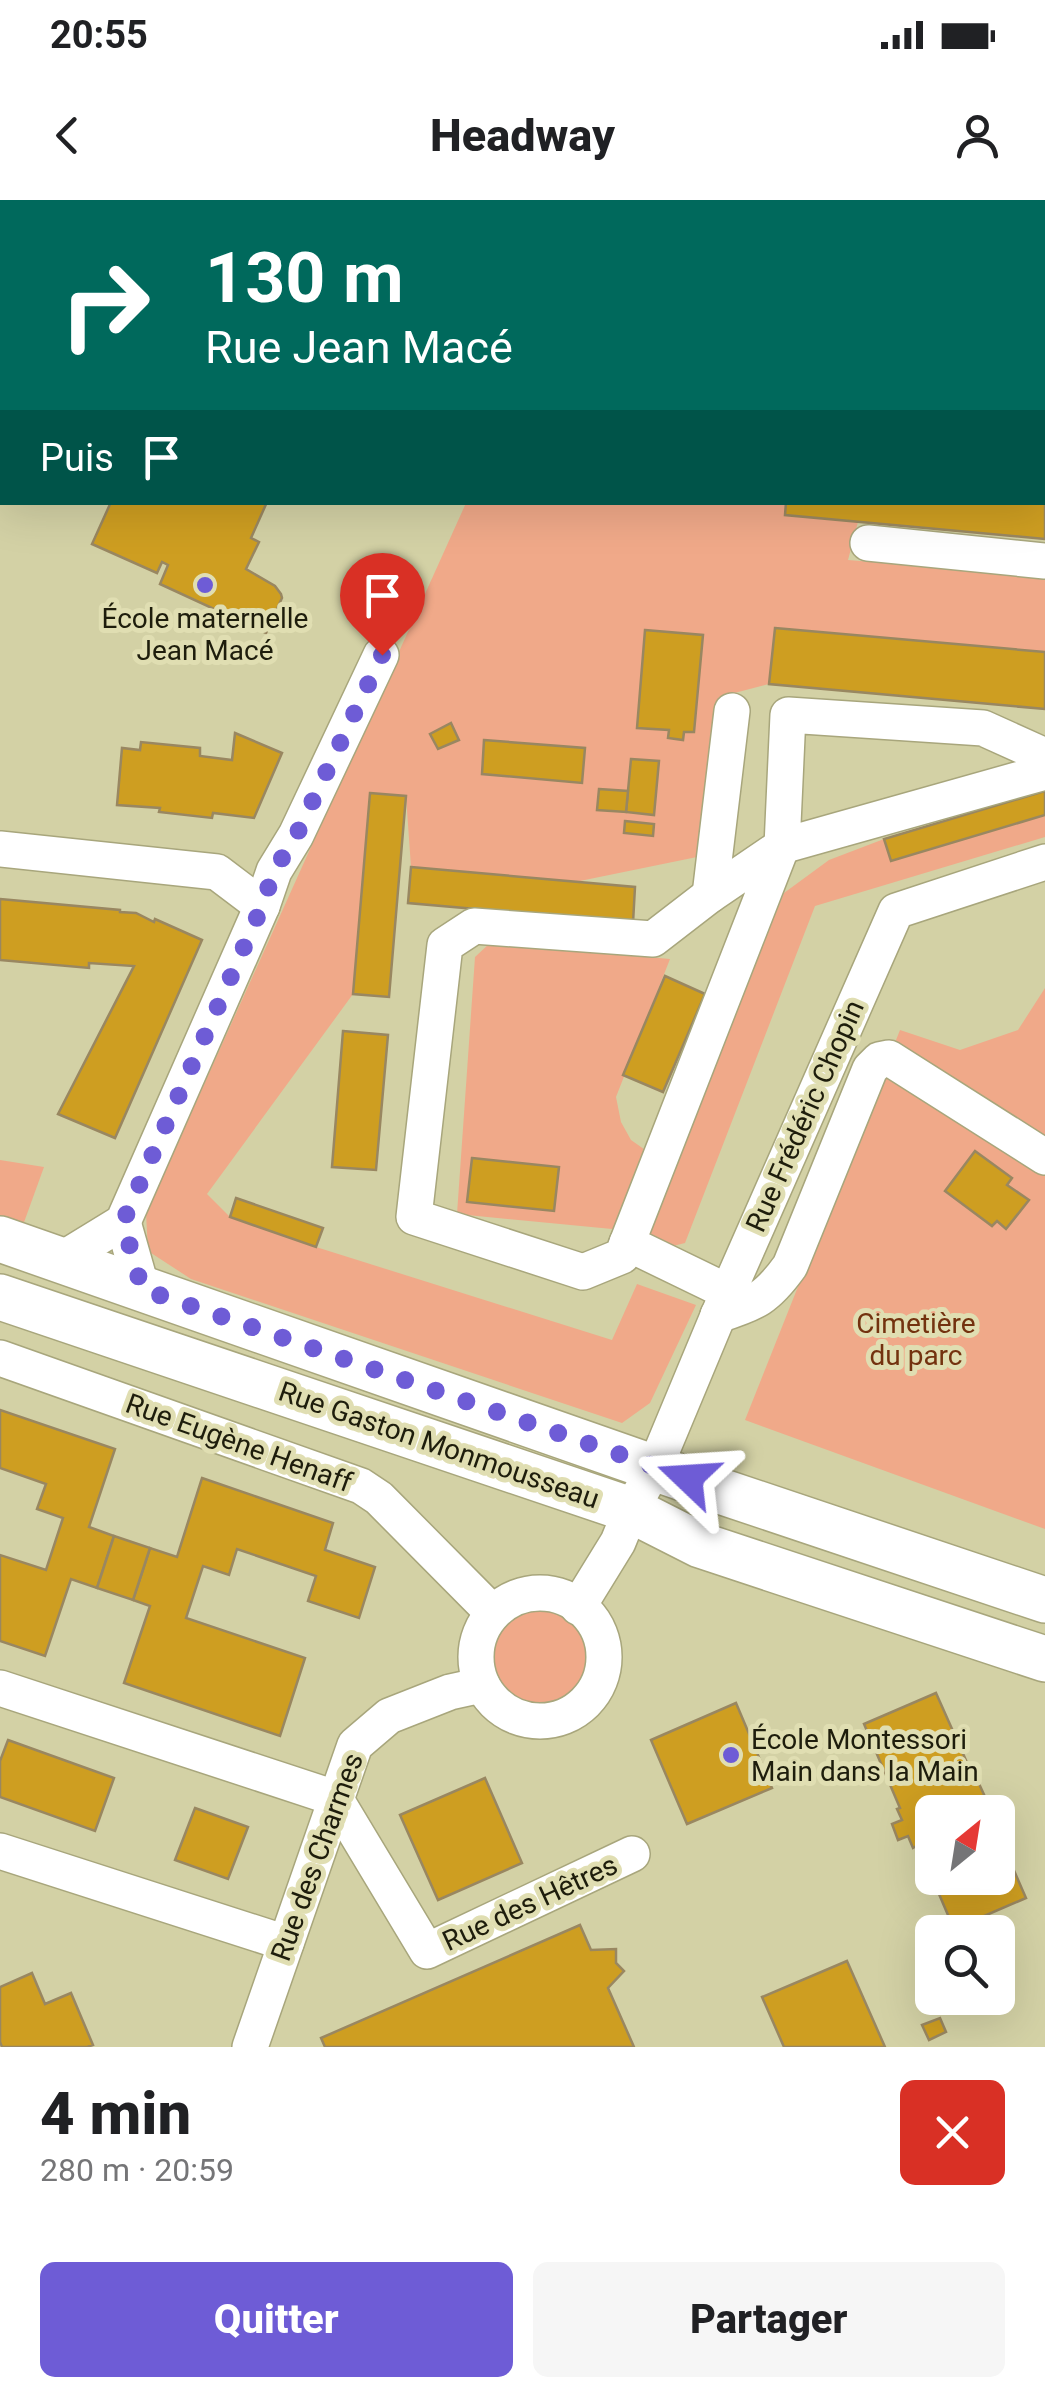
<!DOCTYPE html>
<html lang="fr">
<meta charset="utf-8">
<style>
:root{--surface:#fff;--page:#f6f6f6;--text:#202124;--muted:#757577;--accent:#6e5cd6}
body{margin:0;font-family:Roboto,sans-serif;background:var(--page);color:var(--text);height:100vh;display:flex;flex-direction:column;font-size:38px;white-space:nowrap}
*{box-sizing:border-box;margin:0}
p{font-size:32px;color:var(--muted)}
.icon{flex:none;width:55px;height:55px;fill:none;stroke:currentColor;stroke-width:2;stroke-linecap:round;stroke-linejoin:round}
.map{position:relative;height:1847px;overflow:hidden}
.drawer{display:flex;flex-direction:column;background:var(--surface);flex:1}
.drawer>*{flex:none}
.banner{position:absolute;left:0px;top:0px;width:1045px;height:305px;box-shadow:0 10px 40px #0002;background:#00695c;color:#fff;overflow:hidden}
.needle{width:65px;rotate:30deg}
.fabs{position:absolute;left:915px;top:1595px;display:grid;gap:20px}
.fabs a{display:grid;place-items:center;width:100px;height:100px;border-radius:15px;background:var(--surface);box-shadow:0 10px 40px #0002;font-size:50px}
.pin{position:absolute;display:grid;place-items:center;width:85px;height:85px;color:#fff;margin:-102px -42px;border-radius:50% 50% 50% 0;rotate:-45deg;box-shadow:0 0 10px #0007}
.pin .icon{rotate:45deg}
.me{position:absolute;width:110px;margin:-55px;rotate:290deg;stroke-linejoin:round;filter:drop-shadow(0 0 8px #0008)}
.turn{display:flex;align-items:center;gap:35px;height:210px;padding:0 40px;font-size:45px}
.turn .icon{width:130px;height:130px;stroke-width:2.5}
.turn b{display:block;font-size:70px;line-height:85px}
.then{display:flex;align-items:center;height:95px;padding:0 40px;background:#0003;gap:20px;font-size:38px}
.round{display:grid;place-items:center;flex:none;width:105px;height:105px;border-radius:15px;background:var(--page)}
.head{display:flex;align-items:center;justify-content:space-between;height:170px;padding:0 40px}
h1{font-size:60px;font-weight:800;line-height:75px}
.primary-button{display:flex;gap:20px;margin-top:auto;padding:20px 40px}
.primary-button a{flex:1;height:115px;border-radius:15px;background:var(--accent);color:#fff;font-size:40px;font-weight:800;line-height:115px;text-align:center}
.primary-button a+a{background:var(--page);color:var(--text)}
.status{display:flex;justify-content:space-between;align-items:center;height:70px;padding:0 50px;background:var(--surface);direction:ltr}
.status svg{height:28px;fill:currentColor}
header{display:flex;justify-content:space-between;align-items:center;height:130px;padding:0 40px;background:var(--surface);font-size:45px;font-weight:800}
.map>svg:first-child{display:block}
.green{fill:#f0a989}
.building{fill:#ce9e21;stroke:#998761;stroke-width:2.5}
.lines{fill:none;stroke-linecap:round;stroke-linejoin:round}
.minor-casing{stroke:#a8a67c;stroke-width:38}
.major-casing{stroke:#a8a67c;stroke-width:48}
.minor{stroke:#fff;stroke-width:35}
.major{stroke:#fff;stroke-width:45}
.route{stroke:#6e5cd6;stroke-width:18;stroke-dasharray:0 32.4}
.poi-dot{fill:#6e5cd6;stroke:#e0deb2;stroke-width:4}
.labels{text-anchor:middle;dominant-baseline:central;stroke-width:10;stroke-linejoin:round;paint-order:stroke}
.poi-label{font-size:28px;fill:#1e1d0c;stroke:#e0deb2}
.street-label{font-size:28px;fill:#1e1d0c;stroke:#e0deb2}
.park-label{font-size:28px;fill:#73320f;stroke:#e0deb2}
</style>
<div class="status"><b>20:55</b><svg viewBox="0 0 49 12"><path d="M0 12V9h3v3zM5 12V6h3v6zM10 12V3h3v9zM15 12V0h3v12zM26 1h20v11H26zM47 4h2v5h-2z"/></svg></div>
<header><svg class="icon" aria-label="back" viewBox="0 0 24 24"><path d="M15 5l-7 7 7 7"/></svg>Headway<svg class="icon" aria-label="person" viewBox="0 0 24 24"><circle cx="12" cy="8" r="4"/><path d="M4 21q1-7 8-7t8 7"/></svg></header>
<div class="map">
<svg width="1045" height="1847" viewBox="0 0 1045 1847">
<rect width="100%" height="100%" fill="#d3d1a5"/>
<g class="green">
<path d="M 466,303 L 786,303 L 785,315 L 858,322 L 848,360 L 1045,376 L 1045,452 L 769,484 L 723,496 L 697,657 L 575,682 L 411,667 L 406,596 L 370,594 L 353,794 L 207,994 L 230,1017 L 316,1047 L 612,1140 L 637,1084 L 696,1105 L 650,1203 L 622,1223 L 191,1079 L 148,1051 L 146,1013 Z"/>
<path d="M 1045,615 L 1045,637 L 815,706 L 685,1043 L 665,1048 L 650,1033 L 652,1006 L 784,693 L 829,660 L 884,639 L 891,661 Z"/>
<path d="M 490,743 L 670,759 L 616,897 L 621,922 L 631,940 L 651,954 L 624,1022 L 612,1029 L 457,1014 L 475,757 Z"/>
<path d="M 1045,788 L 1045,1329 L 745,1220 L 900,830 L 960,850 L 1018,830 Z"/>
<path d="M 0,960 L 44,967 L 23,1025 L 0,1017 Z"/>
<circle cx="538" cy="1459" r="50"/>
</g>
<g class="building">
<path d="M 1042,282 L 1045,282 L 1045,339 L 785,315 L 786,302 L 1042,302 Z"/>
<path d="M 267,302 L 251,338 L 259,342 L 246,369 L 275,386 L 281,394 L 282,398 L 266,433 L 160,384 L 168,365 L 162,362 L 157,373 L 92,344 L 111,302 Z"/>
<path d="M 775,428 L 1045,452 L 1045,509 L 769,484 Z"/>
<path d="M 645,430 L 703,435 L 694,532 L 684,532 L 683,540 L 668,538 L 669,530 L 637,528 Z"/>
<path d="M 451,523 L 459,540 L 438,549 L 430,534 Z"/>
<path d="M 235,533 L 282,553 L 254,618 L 213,613 L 212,618 L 159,612 L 160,608 L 117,605 L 122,548 L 140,550 L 141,542 L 200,548 L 200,556 L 232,560 Z"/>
<path d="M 484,540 L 585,548 L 582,583 L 482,574 Z"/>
<path d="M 631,559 L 659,561 L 654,615 L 626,612 Z"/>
<path d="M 599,589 L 628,591 L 626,612 L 597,610 Z"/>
<path d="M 1045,591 L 1045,615 L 891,661 L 884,639 Z"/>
<path d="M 370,593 L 406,596 L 389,797 L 353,794 Z"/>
<path d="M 625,621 L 654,624 L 653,636 L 624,633 Z"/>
<path d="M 411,667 L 635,687 L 633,723 L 408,703 Z"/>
<path d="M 0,699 L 120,710 L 120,712 L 136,713 L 154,722 L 155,719 L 202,740 L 115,938 L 58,914 L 134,766 L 89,763 L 89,768 L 0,760 Z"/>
<path d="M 665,776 L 705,794 L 663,892 L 623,875 Z"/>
<path d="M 343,831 L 388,835 L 376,970 L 332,967 Z"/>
<path d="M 975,951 L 1012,978 L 1007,985 L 1029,1000 L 1006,1029 L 997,1021 L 992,1026 L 945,991 Z"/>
<path d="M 472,958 L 559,967 L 554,1011 L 467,1002 Z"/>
<path d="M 236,998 L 323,1028 L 316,1047 L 230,1017 Z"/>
<path d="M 0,1210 L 115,1249 L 89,1327 L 114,1336 L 97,1388 L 71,1379 L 45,1456 L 0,1441 L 0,1355 L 46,1370 L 63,1318 L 37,1309 L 46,1284 L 0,1268 Z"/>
<path d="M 202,1278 L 333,1323 L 325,1350 L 375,1367 L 359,1418 L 308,1401 L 316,1376 L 237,1349 L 229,1375 L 203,1366 L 186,1418 L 305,1458 L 280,1536 L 124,1483 L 150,1406 L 133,1400 L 150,1348 L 177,1357 Z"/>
<path d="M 114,1336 L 150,1348 L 133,1400 L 97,1388 Z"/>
<path d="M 936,1493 L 973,1576 L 975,1575 L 992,1612 L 932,1612 L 932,1678 L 998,1678 L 998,1634 L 1026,1698 L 954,1729 L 918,1645 L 913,1648 L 908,1636 L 898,1640 L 892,1624 L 902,1620 L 897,1609 L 900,1608 L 864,1524 Z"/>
<path d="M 736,1503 L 772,1588 L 687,1624 L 651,1540 Z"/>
<path d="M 8,1540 L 114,1578 L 95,1631 L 0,1597 L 0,1561 Z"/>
<path d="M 485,1578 L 522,1663 L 438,1700 L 400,1615 Z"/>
<path d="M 195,1608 L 248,1627 L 228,1679 L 175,1660 Z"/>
<path d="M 580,1725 L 591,1750 L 616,1749 L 616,1763 L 624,1771 L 608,1788 L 634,1847 L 325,1847 L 321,1838 Z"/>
<path d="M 847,1761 L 885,1847 L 784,1847 L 762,1797 Z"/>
<path d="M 32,1773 L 45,1804 L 71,1793 L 93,1845 L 87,1847 L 2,1847 L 0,1842 L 0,1787 Z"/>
<path d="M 940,1818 L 946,1832 L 929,1840 L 922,1825 Z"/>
</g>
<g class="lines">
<defs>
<g id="minor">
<path d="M 476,0 L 476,2"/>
<path d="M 1042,210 L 1045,209"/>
<path d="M 868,343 L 1045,361"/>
<path d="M 1045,556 L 983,528 L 788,515 L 782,646 L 1045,572"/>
<path d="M 782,646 L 622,1056 L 583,1072 L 414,1017 L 445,745 L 474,726 L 653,739 L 710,695 Z"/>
<path d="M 0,649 L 217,672 L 262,706"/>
<path d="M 710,695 L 732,511"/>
<path d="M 123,1022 L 142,1089"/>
<path d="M 627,1043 L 728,1092"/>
<path d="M 61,1060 L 123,1022 L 262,706 L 274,671 L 296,635 L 381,455"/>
<path d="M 718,1115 C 756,1103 767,1098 790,1066 L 870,869 L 879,860 L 889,858 L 1045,957"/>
<path d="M 0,1158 L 361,1286 L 379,1298 L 493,1413"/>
<circle cx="540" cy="1457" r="64"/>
<path d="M 578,1407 L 618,1342 L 631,1310 L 655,1267 L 728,1092 L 896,711 L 1045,662"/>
<path d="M 0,1488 L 335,1598 L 427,1751 L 632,1654"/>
<path d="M 0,1651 L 286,1743"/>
<path d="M 250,1847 L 355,1545 L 389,1516 L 450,1492 L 482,1485"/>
</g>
<g id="major">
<path d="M 0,1039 L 720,1291 L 1045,1400"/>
<path d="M 0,1097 L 631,1310 L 700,1345 L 1045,1459"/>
</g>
</defs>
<use href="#minor" class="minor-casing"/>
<use href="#major" class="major-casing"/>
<use href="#minor" class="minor"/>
<use href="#major" class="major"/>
</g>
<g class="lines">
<path class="route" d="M 382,455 L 296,636 L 274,671 L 262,706 L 123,1022 L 142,1089 L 688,1278"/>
</g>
<g class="poi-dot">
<circle cx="205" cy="385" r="10"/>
<circle cx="731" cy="1555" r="10"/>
</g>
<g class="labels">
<g class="poi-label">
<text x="205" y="418">École maternelle<tspan x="205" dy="32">Jean Macé</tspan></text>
<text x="751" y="1539" text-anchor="start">École Montessori<tspan x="751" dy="32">Main dans la Main</tspan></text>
</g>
<g class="street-label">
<text transform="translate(805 916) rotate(-66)">Rue Frédéric Chopin</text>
<text transform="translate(239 1243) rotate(20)">Rue Eugène Henaff</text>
<text transform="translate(439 1245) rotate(19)">Rue Gaston Monmousseau</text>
<text transform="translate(317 1657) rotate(-70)">Rue des Charmes</text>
<text transform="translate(530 1703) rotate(-25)">Rue des Hêtres</text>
</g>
<g class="park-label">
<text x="916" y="1123">Cimetière<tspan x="916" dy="32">du parc</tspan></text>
</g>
</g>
</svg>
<div class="fabs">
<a><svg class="needle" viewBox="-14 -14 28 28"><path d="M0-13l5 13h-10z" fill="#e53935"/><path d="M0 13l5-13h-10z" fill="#757577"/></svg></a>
<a><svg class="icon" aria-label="search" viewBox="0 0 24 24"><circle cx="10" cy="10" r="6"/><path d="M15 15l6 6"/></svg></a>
</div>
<div class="pin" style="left:382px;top:455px;background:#d93025"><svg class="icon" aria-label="arrive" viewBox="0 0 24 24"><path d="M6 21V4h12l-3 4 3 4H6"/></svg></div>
<svg class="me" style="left:688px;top:1278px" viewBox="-20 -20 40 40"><path d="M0-17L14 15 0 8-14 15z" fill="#6e5cd6" stroke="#fff" stroke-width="4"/></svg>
<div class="banner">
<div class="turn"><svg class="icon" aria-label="right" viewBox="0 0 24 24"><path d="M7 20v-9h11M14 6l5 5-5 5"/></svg><div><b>130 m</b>Rue Jean Macé</div></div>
<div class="then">Puis<svg class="icon" aria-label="arrive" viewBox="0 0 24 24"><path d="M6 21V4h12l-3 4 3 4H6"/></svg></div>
</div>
</div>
<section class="drawer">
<div class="head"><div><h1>4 min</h1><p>280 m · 20:59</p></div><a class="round" style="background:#d93025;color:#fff"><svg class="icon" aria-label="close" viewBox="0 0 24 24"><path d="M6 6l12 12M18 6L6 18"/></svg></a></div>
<div class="primary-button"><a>Quitter</a><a>Partager</a></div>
</section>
